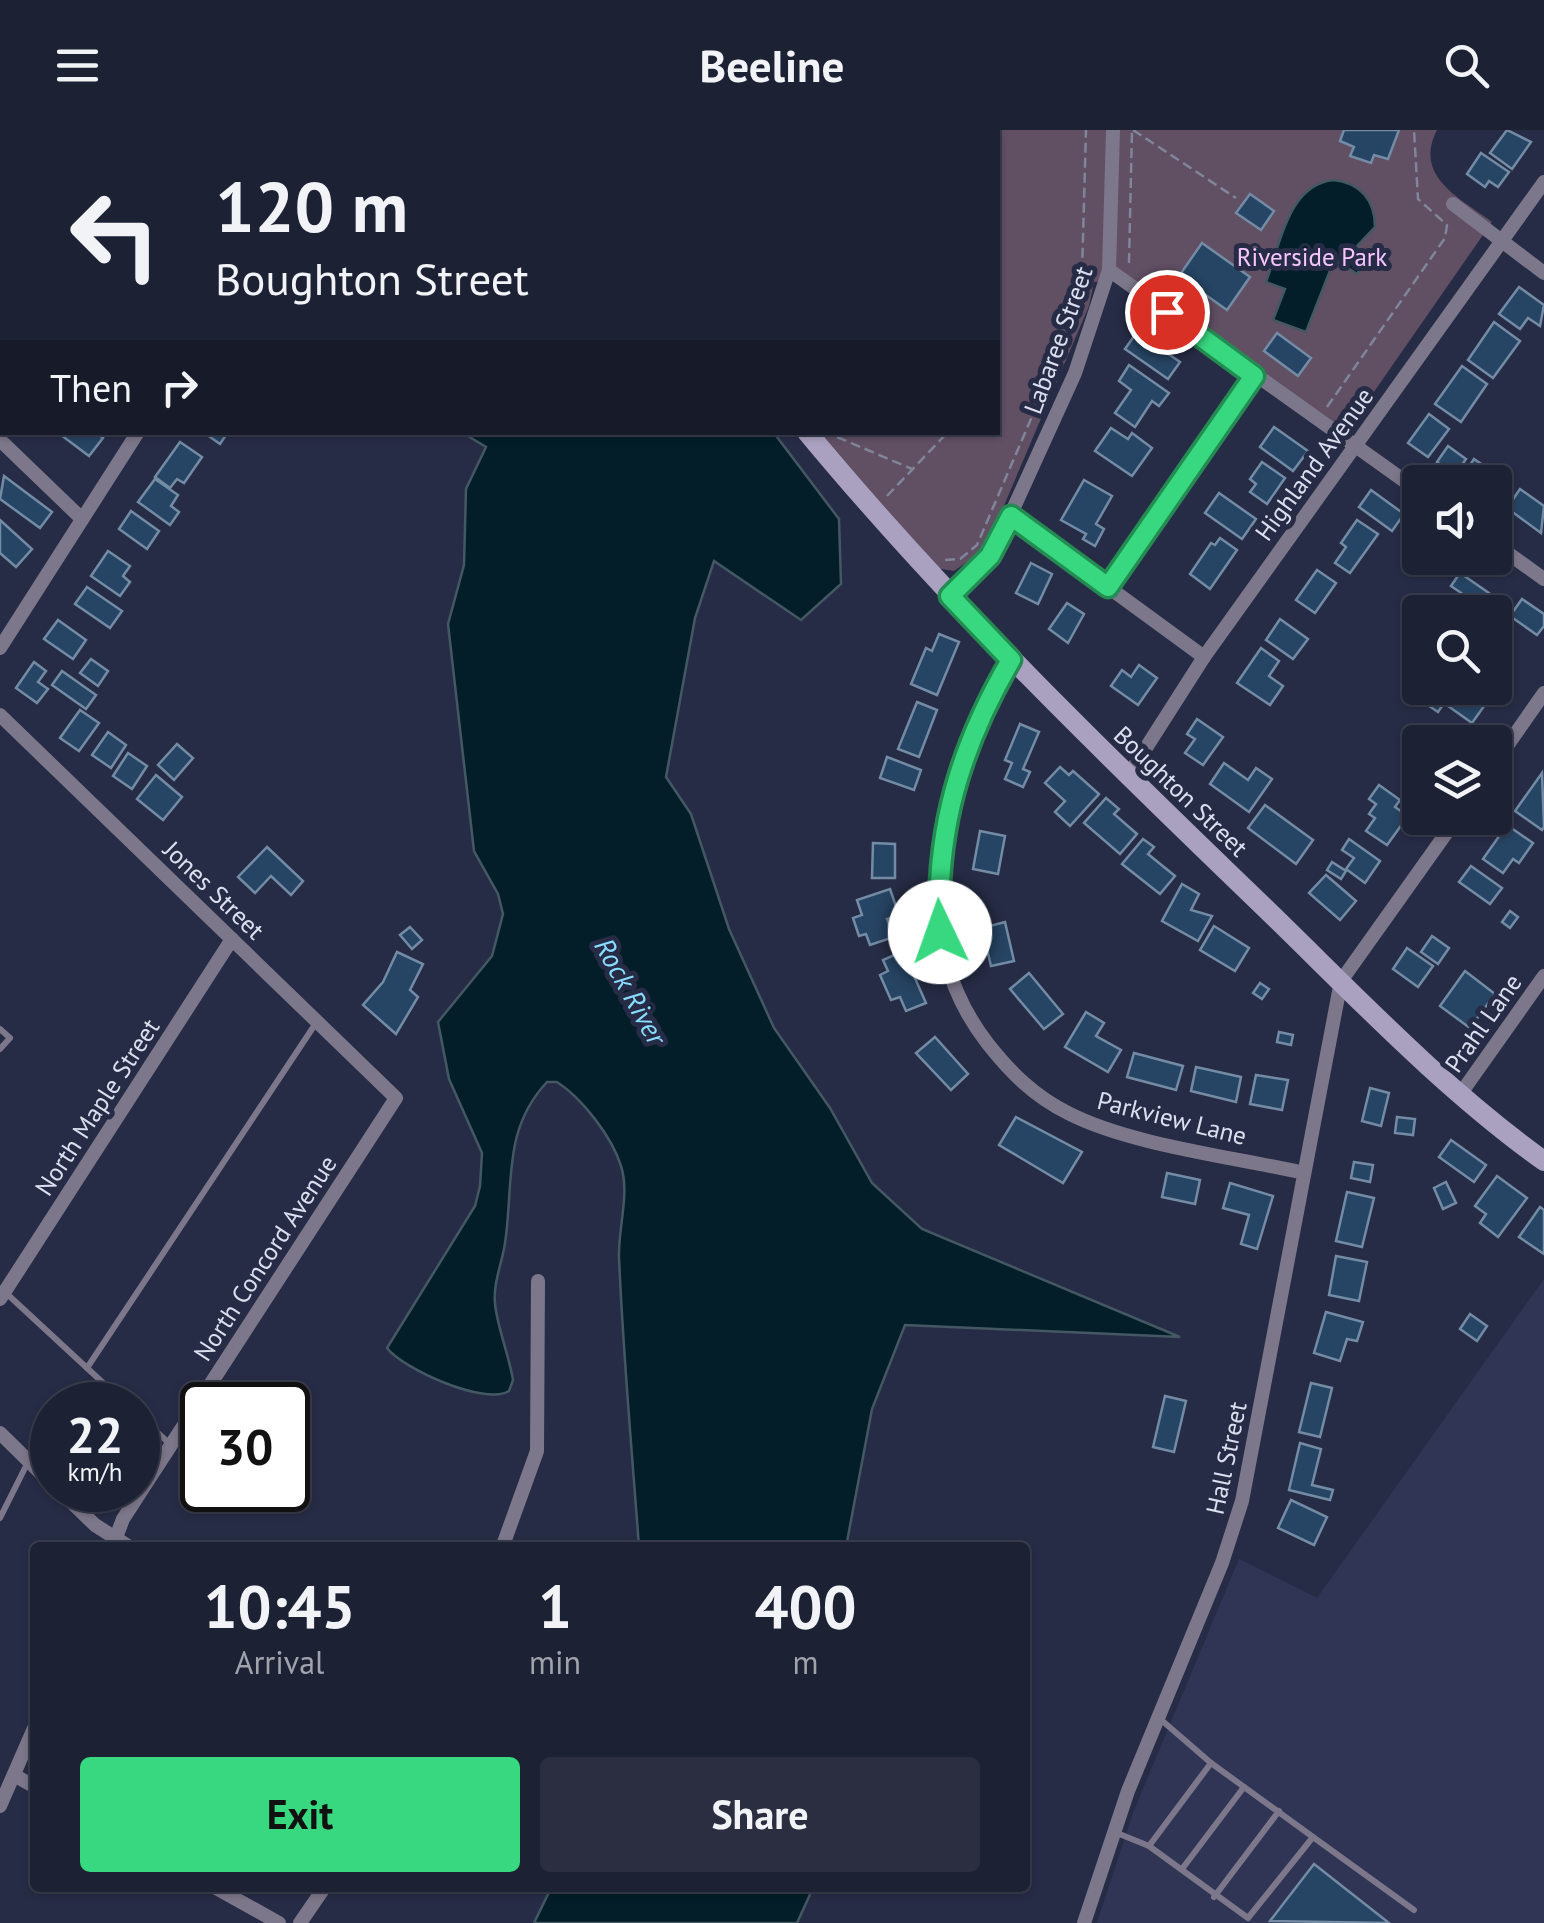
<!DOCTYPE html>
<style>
:root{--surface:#1d2134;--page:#2a2e40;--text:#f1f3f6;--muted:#a0a3ac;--line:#3b3e4f;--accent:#37d880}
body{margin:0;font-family:"PT Sans",sans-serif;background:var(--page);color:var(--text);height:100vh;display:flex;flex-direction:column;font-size:38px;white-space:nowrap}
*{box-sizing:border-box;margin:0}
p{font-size:32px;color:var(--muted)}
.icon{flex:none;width:55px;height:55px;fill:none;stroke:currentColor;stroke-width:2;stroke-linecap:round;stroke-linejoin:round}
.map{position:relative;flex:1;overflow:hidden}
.side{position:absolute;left:30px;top:1412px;width:1000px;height:350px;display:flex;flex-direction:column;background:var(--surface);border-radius:10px;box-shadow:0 2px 8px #0004,0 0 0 2px var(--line)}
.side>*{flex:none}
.hud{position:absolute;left:0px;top:0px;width:1000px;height:305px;box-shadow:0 2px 8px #0004,0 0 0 2px var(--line);background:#1d2134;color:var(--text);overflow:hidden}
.fabs{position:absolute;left:1402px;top:335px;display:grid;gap:20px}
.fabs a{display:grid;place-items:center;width:110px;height:110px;border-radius:10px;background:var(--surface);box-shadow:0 2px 8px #0004,0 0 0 2px var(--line);font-size:50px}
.speed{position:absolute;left:30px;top:1252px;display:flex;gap:20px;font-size:50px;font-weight:700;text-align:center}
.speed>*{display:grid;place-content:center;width:130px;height:130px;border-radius:50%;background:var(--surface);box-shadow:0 2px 8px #0004,0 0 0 2px var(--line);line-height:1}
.speed small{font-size:25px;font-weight:400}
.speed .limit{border:5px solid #111;border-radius:15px;background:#fff;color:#111}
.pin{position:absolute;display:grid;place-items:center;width:85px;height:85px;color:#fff;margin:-42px;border:5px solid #fff;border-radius:50%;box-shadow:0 2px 10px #0007}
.me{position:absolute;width:110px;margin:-55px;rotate:357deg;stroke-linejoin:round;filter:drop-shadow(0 0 8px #0008)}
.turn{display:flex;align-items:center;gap:35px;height:210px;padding:0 50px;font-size:45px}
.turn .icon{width:130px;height:130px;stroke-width:2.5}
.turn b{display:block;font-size:70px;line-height:85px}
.then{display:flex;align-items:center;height:95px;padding:0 50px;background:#0003;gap:20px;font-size:38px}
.eta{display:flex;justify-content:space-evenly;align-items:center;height:170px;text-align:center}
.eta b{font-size:60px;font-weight:600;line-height:70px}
.action{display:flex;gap:20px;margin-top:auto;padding:20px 50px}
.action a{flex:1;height:115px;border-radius:10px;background:var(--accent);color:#111;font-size:40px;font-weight:600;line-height:115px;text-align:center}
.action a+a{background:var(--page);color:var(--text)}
header{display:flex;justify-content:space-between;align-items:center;height:130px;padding:0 50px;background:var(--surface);font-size:45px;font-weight:600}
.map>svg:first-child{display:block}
.built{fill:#303555}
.green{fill:#614f64}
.water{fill:#031e28;stroke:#445864;stroke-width:2.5}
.building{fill:#264463;stroke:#738ba4;stroke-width:2.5}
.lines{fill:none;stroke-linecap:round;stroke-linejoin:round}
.path{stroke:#80859a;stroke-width:2.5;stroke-dasharray:10 5;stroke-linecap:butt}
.lane{stroke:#7c778a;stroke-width:6}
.street{stroke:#7c778a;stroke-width:14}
.secondary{stroke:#a9a1bf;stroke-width:20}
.route-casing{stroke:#248c53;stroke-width:25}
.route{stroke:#37d880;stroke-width:18}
.labels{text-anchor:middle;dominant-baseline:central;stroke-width:10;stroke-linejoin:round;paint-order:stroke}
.park-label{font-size:25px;fill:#f7c5ff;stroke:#272c46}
.street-label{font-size:25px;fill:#dbe0f0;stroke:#272c46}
.water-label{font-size:28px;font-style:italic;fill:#89ddff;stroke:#272c46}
</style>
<header><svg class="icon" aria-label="menu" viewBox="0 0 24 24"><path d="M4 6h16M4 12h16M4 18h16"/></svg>Beeline<svg class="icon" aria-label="search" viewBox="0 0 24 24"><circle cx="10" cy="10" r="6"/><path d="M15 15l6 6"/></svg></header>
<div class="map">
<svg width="1544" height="1793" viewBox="0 0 1544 1793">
<rect width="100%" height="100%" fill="#272c46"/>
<path class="built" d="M 1544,1149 L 1544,1793 L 1097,1793 L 1133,1683 L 1239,1429 L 1317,1468 Z"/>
<path class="green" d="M 527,0 L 1437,0 C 1413,47 1460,68 1492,92 L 1344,305 L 1126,151 L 1094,152 L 1089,176 L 991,406 L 980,423 L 954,441 L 936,438 L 816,303 L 998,302 L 998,2 Z"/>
<g class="water">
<path d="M 703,0 L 952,0 L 705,2 Z"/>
<path d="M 1334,50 C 1360,53 1375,70 1375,97 L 1356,117 L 1369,127 L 1357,144 L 1337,130 L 1331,138 L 1306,202 L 1273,190 L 1285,159 L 1266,152 C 1280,115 1288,54 1334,50 Z"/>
<path d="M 463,303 L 774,303 L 839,389 L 841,454 L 801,490 L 714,431 L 695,488 L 666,647 L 691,684 L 729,799 L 774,898 L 830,978 L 872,1053 L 922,1099 L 1180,1207 L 905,1195 L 872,1279 L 846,1417 L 639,1417 C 632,1321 623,1224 619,1127 C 618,1099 630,1063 621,1036 C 612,1007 582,968 557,952 L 547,952 C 502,1000 514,1054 505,1113 C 502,1134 493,1152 495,1174 C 498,1200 509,1225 513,1250 L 509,1261 C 485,1276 403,1239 387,1218 L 475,1076 L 480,1056 L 482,1023 L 449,949 L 438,892 L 492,826 L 503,784 L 498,764 L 474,721 L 448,494 L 464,435 L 466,359 L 486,317 Z"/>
<path d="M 551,1758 L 813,1758 L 797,1793 L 534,1793 Z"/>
</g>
<g class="building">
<path d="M 1344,0 L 1399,0 L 1388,29 L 1374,25 L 1371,33 L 1350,26 L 1354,17 L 1340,11 Z"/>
<path d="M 1507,0 L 1531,12 L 1512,39 L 1490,23 Z"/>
<path d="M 1481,23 L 1509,42 L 1498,57 L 1489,51 L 1485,57 L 1467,44 Z"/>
<path d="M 1250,64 L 1274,81 L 1261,100 L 1236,83 Z"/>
<path d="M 1202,113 L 1250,147 L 1227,180 L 1179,146 Z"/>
<path d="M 1519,157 L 1544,175 L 1540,196 L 1528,188 L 1520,199 L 1499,184 Z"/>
<path d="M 1494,192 L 1520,211 L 1493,248 L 1468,230 Z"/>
<path d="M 1137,202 L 1180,232 L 1168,249 L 1125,219 Z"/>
<path d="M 1277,203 L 1311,228 L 1298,246 L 1264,221 Z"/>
<path d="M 1129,235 L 1169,263 L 1159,276 L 1152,271 L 1135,297 L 1115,283 L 1131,260 L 1119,251 Z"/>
<path d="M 1462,236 L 1487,254 L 1461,292 L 1435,274 Z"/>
<path d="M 1429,284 L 1449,299 L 1428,327 L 1408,313 Z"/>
<path d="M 1274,297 L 1308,321 L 1293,341 L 1260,317 Z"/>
<path d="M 1111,298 L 1128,309 L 1132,303 L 1152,318 L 1132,346 L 1095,321 Z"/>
<path d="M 57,302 L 95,302 L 103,308 L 89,326 Z"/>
<path d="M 203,302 L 228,302 L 220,314 Z"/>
<path d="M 180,312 L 202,327 L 184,353 L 177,349 L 170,358 L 155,347 Z"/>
<path d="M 1448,316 L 1466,329 L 1455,345 L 1437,332 Z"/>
<path d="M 1474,329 L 1502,348 L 1495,358 L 1495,352 L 1461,349 Z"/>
<path d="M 1262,332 L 1285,348 L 1267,374 L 1250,362 L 1256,354 L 1250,349 Z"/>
<path d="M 4,346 L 52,382 L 40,398 L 0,369 Z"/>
<path d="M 155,349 L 178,365 L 171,376 L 179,382 L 170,395 L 138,372 Z"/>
<path d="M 1084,350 L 1112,366 L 1096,394 L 1104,399 L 1095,416 L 1083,409 L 1086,404 L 1061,390 Z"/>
<path d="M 1520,359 L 1544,376 L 1541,403 L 1507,378 Z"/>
<path d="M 1371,360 L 1404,384 L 1392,401 L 1359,377 Z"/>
<path d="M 1219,363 L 1256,389 L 1242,409 L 1205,383 Z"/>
<path d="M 131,381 L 159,401 L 147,419 L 119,399 Z"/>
<path d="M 0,390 L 32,419 L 16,437 L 0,423 Z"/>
<path d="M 1357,390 L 1378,404 L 1350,443 L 1335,433 L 1346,417 L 1341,413 Z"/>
<path d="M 1220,408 L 1237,420 L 1210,459 L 1190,444 L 1211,413 L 1215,415 Z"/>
<path d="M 108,421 L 130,436 L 123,446 L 130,452 L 120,466 L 91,446 Z"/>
<path d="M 1031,433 L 1052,444 L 1038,474 L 1016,463 Z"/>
<path d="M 1317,440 L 1336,453 L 1315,483 L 1296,470 Z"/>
<path d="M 1460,443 L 1489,463 L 1480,476 L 1451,456 Z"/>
<path d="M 87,457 L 122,481 L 110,498 L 75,474 Z"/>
<path d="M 1522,469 L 1544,484 L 1544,496 L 1537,505 L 1510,486 Z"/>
<path d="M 1067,473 L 1084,484 L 1068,513 L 1049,499 Z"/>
<path d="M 1280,489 L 1308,509 L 1293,529 L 1266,510 Z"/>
<path d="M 58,490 L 86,510 L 73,529 L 44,509 Z"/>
<path d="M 939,504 L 959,512 L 937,565 L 911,554 L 926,518 L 932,521 Z"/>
<path d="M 1261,518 L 1279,531 L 1269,546 L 1283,556 L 1270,575 L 1237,553 Z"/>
<path d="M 1495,526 L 1508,535 L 1495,554 Z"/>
<path d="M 91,529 L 108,541 L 98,556 L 80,543 Z"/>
<path d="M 34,532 L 46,541 L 38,552 L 48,559 L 37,573 L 16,558 Z"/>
<path d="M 1139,535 L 1157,548 L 1138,575 L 1111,556 L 1122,540 L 1131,547 Z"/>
<path d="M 62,541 L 96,565 L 86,579 L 52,555 Z"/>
<path d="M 1422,558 L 1436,558 L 1449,566 L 1438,582 L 1416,567 Z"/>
<path d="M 1461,558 L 1487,572 L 1472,593 L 1448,576 Z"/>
<path d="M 917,572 L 937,580 L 919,627 L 898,619 Z"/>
<path d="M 80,580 L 99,593 L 79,621 L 60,608 Z"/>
<path d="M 1197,589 L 1223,607 L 1203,635 L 1185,623 L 1195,609 L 1187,604 Z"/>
<path d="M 1020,594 L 1039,602 L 1023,639 L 1030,642 L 1023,657 L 1005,649 L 1012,633 L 1005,630 Z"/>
<path d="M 1437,598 L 1458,612 L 1427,612 Z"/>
<path d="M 108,602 L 126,615 L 111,638 L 92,625 Z"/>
<path d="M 177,614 L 193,628 L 174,650 L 158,635 Z"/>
<path d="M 128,623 L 147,636 L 132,659 L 113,646 Z"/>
<path d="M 887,627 L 921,640 L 914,660 L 880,648 Z"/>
<path d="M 1224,633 L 1248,650 L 1256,638 L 1272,649 L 1249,682 L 1210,654 Z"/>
<path d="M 1060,637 L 1069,645 L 1073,641 L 1099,664 L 1070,696 L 1055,682 L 1065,671 L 1045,653 Z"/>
<path d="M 1542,643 L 1544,697 L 1542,700 L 1515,681 Z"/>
<path d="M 156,645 L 182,667 L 163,690 L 137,669 Z"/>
<path d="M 1379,655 L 1400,670 L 1395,677 L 1408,686 L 1387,715 L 1366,701 L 1375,688 L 1369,684 L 1376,674 L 1369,669 Z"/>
<path d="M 1106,668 L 1119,679 L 1114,684 L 1137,704 L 1120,724 L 1084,693 Z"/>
<path d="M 1265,675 L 1313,710 L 1296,734 L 1248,698 Z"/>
<path d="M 1507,695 L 1533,713 L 1519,733 L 1513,729 L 1503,743 L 1483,729 Z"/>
<path d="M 980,701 L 1005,706 L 998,744 L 973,739 Z"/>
<path d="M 1143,709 L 1154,717 L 1148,724 L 1175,746 L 1160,764 L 1122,734 Z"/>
<path d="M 1349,709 L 1380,731 L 1365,753 L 1346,739 L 1354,728 L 1342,720 Z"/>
<path d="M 873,713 L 895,714 L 895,748 L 872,748 Z"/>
<path d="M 267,717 L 303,751 L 291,765 L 271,746 L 255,763 L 238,747 Z"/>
<path d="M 1332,732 L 1346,741 L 1341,749 L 1327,740 Z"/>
<path d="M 1471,736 L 1502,758 L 1490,774 L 1459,752 Z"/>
<path d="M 1326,745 L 1356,771 L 1340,790 L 1309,763 Z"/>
<path d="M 1182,754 L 1199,764 L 1191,780 L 1212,786 L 1198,811 L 1162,791 Z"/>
<path d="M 890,759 L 899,785 L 887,789 L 894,807 L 870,815 L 866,804 L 859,806 L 853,788 L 862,785 L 857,770 Z"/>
<path d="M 1510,781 L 1518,787 L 1510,798 L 1502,792 Z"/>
<path d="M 1005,792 L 1014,831 L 991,836 L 982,798 Z"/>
<path d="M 1214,796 L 1249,818 L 1235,841 L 1200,820 Z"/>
<path d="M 410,797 L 422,810 L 412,819 L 400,805 Z"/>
<path d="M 1432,806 L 1449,818 L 1438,834 L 1421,822 Z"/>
<path d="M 1407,818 L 1433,836 L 1418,857 L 1393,839 Z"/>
<path d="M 903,821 L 926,873 L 906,881 L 900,867 L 891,870 L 880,845 L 888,841 L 883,830 Z"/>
<path d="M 397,822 L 423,834 L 410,860 L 418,867 L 396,904 L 363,875 L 383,852 Z"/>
<path d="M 1465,841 L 1495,864 L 1470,898 L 1440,876 Z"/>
<path d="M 1029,843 L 1063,884 L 1044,899 L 1010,859 Z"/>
<path d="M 1260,853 L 1269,859 L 1262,869 L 1253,863 Z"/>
<path d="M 1086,882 L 1104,893 L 1096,906 L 1121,920 L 1108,942 L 1065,917 Z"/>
<path d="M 1279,902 L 1293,905 L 1291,915 L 1277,912 Z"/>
<path d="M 935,907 L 968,944 L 951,960 L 916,923 Z"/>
<path d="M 1134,923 L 1183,936 L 1176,960 L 1127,947 Z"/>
<path d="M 1196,937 L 1241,947 L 1236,972 L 1191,961 Z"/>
<path d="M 1256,945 L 1288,950 L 1282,980 L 1250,974 Z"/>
<path d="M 1370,958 L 1389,963 L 1381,996 L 1362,991 Z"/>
<path d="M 1016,987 L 1082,1022 L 1063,1053 L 999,1015 Z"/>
<path d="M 1397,987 L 1415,989 L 1413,1005 L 1395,1003 Z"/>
<path d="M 1451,1010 L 1486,1035 L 1474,1052 L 1439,1027 Z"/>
<path d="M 1354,1032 L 1373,1035 L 1370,1052 L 1351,1048 Z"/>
<path d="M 1167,1043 L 1200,1050 L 1195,1074 L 1162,1067 Z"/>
<path d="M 1497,1046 L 1527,1068 L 1498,1107 L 1480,1093 L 1486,1084 L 1475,1076 Z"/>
<path d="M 1446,1052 L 1456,1073 L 1443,1079 L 1434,1058 Z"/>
<path d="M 1230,1053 L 1273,1066 L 1257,1119 L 1241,1114 L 1249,1085 L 1223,1078 Z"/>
<path d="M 1347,1062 L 1374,1068 L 1362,1117 L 1336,1111 Z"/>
<path d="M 1540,1077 L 1544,1080 L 1544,1124 L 1519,1107 Z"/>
<path d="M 1336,1126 L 1367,1132 L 1359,1171 L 1329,1165 Z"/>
<path d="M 1326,1182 L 1363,1192 L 1357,1211 L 1347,1209 L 1340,1231 L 1314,1223 Z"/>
<path d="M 1470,1184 L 1487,1196 L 1477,1211 L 1460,1199 Z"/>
<path d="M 1311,1253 L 1332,1258 L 1320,1307 L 1299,1302 Z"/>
<path d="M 1165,1266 L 1186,1271 L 1174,1322 L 1153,1317 Z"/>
<path d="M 1300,1313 L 1321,1319 L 1312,1355 L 1333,1360 L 1330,1370 L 1289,1360 Z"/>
<path d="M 1291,1370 L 1327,1387 L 1314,1415 L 1278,1398 Z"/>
<path d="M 1314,1734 L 1389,1793 L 1270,1791 Z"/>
</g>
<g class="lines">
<g class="path">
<path d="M 991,0 L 992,2"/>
<path d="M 1133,0 L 1236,68"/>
<path d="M 1129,133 L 1132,0"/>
<path d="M 1327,277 L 1445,108 L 1447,95 L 1418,69 L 1414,0"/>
<path d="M 837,307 L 912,339"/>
<path d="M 887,366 L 948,302"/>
<path d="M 945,430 L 960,429 L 977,415 L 1075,186 L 1082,143 L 1086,0"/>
</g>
<g class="lane">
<path d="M 1110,455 L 1254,247"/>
<path d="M 0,899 L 10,908 L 0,919"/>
<path d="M 6,1163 L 127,1275"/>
<path d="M 87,1238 L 316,893"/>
<path d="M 138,1285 L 170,1314"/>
<path d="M 0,1388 L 28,1332"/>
<path d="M 1117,1703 L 1149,1716 L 1248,1788 L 1313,1707 L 1211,1633 L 1159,1588"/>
<path d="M 1313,1707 L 1414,1780"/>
<path d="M 1149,1716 L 1211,1633"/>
<path d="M 1182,1739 L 1244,1657"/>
<path d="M 1214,1767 L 1279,1681"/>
</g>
<g class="street">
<path d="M 92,0 L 94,2"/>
<path d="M 336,2 L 337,0"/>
<path d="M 1453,74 L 1544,143"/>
<path d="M 1109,140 L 1420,362"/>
<path d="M 0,310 L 82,389"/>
<path d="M 1011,386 L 1204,527"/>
<path d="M 1495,414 L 1544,449"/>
<path d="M 950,466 L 989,426 L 1000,408 L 1075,243 L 1109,140 L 1113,0"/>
<path d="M 0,518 L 138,302"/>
<path d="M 1011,529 C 943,645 898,799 988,914 C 1011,943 1034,966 1068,983 C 1130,1015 1234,1027 1304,1043"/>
<path d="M 0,585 L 396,968 L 123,1389 L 112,1418"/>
<path d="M 1495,633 L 1544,563"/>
<path d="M 1128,646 L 1204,527 L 1544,52"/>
<path d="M 1459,966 L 1544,846"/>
<path d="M 0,1169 L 232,809"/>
<path d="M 0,1303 L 52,1354"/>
<path d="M 59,1360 L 95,1395 L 131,1418"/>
<path d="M 502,1418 L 537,1321 L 538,1151"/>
<path d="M 14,1645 L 35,1657"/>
<path d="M 0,1676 L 35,1596"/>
<path d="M 216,1758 L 279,1793"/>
<path d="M 300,1793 L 324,1758"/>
<path d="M 1084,1793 L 1128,1661 L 1222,1433 L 1242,1371 L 1341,851 L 1457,688"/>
</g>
<g class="secondary">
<path d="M 503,0 L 507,2"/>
<path d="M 807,302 C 948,472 1105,624 1264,777 C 1355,865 1441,957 1544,1031"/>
</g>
</g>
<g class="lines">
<defs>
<path id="route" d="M 940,802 C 935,701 960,617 1011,530 L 950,466 L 990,426 L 1011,386 L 1108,457 L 1254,246 L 1167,182"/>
</defs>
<use href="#route" class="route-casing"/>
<use href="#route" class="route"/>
</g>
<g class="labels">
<g class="park-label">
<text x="1312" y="127">Riverside Park</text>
</g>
<g class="street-label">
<text transform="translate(1058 210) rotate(-70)">Labaree Street</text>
<text transform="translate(1314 334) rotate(-54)">Highland Avenue</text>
<text transform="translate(1181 661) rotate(44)">Boughton Street</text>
<text transform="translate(214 760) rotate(44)">Jones Street</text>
<text transform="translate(1483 893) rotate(-55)">Prahl Lane</text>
<text transform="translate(97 977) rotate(-57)">North Maple Street</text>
<text transform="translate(1172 988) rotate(14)">Parkview Lane</text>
<text transform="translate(265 1128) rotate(-57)">North Concord Avenue</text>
<text transform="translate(1226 1328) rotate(-78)">Hall Street</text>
</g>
<g class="water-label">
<text transform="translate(631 861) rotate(61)">Rock River</text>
</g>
</g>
</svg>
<div class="fabs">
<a><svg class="icon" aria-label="sound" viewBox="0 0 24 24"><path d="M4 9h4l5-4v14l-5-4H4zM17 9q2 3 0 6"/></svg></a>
<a><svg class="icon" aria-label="search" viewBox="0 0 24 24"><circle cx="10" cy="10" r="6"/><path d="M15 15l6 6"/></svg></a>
<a><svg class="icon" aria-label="layers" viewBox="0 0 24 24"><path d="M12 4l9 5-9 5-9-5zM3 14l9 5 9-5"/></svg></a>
</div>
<div class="speed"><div>22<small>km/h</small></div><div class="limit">30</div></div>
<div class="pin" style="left:1167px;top:182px;background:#d93025"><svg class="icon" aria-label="arrive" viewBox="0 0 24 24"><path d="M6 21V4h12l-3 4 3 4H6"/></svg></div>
<svg class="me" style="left:940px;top:802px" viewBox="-20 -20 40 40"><circle r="19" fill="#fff"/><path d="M0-13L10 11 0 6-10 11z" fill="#37d880"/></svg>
<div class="hud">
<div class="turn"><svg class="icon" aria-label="left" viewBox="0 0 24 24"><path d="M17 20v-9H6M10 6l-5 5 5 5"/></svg><div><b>120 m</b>Boughton Street</div></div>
<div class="then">Then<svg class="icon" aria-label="right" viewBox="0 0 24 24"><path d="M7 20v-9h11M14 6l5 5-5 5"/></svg></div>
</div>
<section class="side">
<div class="eta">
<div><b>10:45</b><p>Arrival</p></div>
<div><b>1</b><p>min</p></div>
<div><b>400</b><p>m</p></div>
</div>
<div class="action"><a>Exit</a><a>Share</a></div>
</section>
</div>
